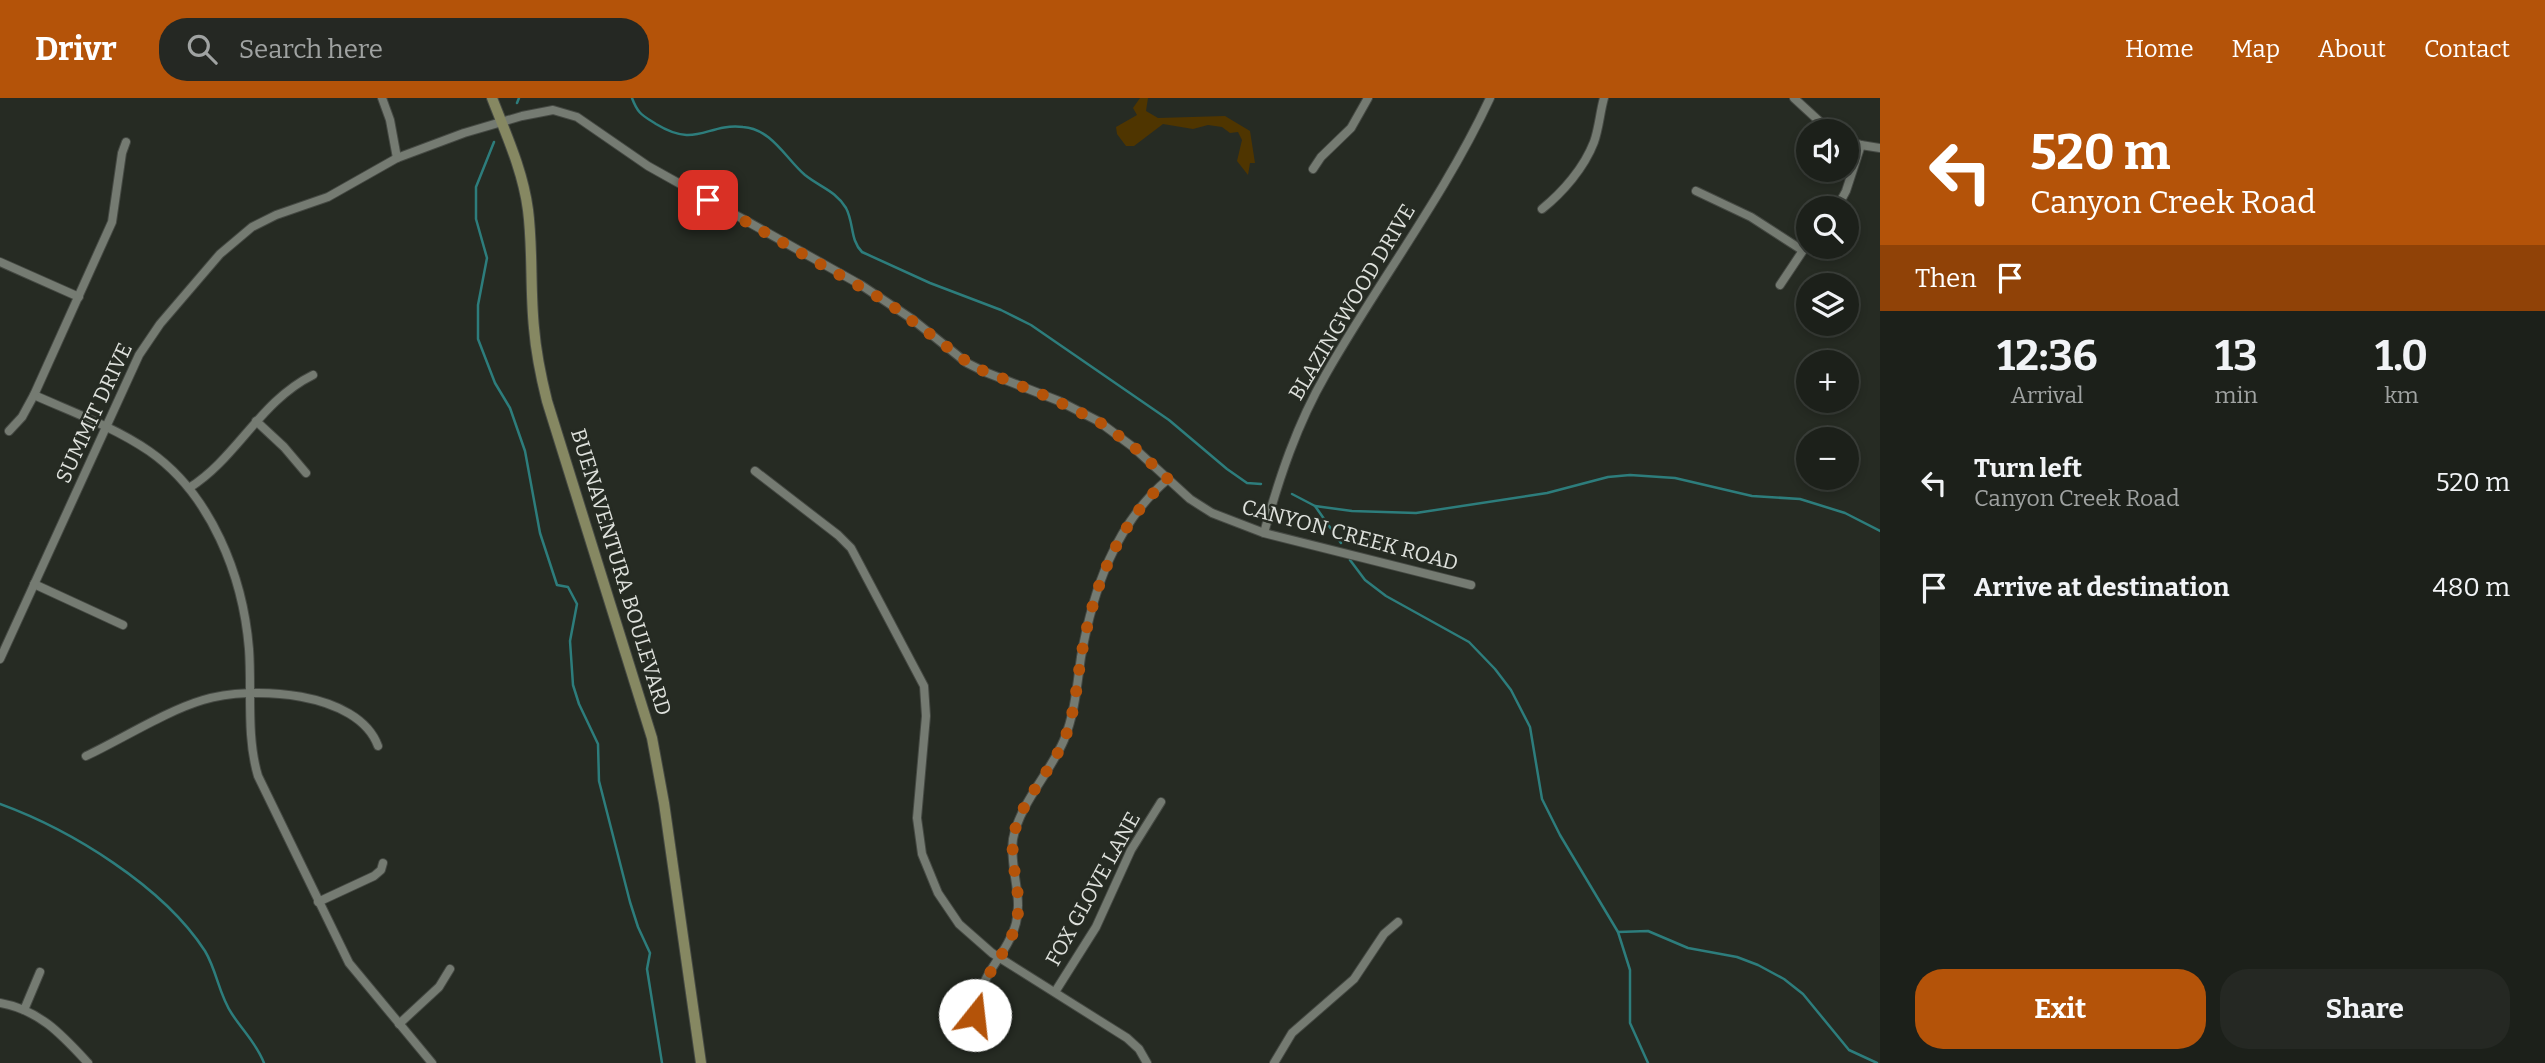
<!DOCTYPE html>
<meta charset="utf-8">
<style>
:root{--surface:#1c201a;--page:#252823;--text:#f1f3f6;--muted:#a0a3a2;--line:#3a3e39;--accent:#b45309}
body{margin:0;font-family:Bitter,serif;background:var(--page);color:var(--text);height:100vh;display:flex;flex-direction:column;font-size:26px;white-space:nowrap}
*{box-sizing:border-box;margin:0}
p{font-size:23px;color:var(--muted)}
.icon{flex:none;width:38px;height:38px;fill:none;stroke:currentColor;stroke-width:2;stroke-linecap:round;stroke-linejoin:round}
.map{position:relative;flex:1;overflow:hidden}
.side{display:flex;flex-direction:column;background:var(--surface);width:665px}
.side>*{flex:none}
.banner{background:#b45309;color:#fff;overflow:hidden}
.buttons{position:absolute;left:1796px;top:21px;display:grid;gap:14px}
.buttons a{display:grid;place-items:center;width:63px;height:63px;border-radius:50%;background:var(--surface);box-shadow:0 4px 10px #0003,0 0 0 2px var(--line);font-size:35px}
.pin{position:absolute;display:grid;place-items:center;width:60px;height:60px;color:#fff;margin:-30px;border-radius:14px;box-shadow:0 4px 10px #0006}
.me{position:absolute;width:77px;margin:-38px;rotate:16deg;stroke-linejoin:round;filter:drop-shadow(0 0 5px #0008)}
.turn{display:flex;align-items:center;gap:24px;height:147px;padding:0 35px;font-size:32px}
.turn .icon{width:91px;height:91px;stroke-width:2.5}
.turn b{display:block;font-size:49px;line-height:60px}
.then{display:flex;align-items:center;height:66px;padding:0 35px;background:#0003;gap:14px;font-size:26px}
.eta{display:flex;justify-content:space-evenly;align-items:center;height:119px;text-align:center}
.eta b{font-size:42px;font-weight:700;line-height:49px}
.cta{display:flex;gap:14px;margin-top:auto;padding:14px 35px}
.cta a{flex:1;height:80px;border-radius:28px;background:var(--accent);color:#fff;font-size:28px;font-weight:700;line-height:80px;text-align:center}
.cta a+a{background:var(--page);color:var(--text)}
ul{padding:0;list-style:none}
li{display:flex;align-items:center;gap:21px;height:105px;padding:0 35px}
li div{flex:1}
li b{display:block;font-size:26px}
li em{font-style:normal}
header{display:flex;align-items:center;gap:42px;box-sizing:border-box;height:98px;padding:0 35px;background:var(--accent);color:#fff}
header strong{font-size:33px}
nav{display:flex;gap:38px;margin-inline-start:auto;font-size:24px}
.search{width:490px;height:63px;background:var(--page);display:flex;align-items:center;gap:18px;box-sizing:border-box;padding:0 24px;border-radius:28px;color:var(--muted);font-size:26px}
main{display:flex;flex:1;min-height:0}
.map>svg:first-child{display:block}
.green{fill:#4f3500}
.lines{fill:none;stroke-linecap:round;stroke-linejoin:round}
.stream{stroke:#2d7d7c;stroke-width:2.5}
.street-casing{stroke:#454943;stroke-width:10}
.secondary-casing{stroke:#454943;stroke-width:12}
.street{stroke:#757b72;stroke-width:8}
.secondary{stroke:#868862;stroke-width:10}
.route{stroke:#b45309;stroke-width:12;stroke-dasharray:0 21.6}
.labels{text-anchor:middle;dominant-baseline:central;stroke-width:5;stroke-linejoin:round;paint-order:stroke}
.street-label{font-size:21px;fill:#dee1dc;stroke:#262b23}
</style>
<header>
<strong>Drivr</strong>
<div class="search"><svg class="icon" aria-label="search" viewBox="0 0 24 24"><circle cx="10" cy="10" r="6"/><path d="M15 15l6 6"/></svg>Search here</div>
<nav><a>Home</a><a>Map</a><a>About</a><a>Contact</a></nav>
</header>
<main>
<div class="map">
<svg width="1880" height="965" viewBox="0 0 1880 965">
<rect width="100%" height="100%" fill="#262b23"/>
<path class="green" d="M 1140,0 L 1148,0 L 1146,13 L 1158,20 L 1225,18 L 1250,33 L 1255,65 L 1250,65 L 1248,77 L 1237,63 L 1242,42 L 1238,34 L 1230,35 L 1222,29 L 1208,27 L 1193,31 L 1163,26 L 1134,48 L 1126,48 L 1117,36 L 1116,29 L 1137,17 L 1133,10 Z"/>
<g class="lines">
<g class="stream">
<path d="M 632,0 C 638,16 642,17 656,26 C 697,51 706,25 743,29 C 772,31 786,61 805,77 C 820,89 836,93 846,110 C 854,125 850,142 862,154 L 930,185 L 1001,212 L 1031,227 L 1169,322 L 1227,371 L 1247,385 L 1261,386"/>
<path d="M 517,5 L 519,0"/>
<path d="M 494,44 L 476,89 L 476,121 L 487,160 L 478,207 L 478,241 L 495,285 L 510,310 L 525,353 L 540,435 L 557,487 L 568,489 L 577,506 L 570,543 L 573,587 L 579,606 L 598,646 L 599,683 L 630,804 L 638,829 L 650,855 L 647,871 L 662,965"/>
<path d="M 1292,396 L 1315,408 L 1352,413 L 1416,415 L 1547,395 L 1608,379 L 1630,377 L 1675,380 L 1752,398 L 1800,401 L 1845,415 L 1880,433"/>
<path d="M 1315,408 L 1341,445"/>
<path d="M 1350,462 L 1365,482 L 1386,498 L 1469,544 L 1495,571 L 1511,592 L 1530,629 L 1542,701 L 1560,737 L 1618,834 L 1630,872 L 1630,925 L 1648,965"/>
<path d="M 0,706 C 71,732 163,788 205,853 C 217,873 219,897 232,916 C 243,933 257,946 264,965"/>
<path d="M 1618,834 L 1648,833 L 1688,850 L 1737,859 L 1758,867 L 1784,881 L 1803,896 L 1849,952 L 1877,965"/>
</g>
<defs>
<g id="street">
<path d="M 382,0 L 390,22 L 397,60"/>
<path d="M 1794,0 L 1830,33"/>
<path d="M 1846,42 L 1861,47 L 1880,50"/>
<path d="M 1313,71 L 1321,59 L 1351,30 L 1368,0"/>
<path d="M 1696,93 L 1751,119 L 1802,152"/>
<path d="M 1837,110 L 1846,93 L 1861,47"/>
<path d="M 1542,111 C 1563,94 1584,70 1594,44 C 1599,30 1600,14 1604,0"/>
<path d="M 0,164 L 79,199"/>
<path d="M 1780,187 L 1808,145"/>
<path d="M 34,297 C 72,314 114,329 149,353 C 211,396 243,478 249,551 C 252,592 246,638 258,678 L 349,865 L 432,965"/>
<path d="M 256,323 L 284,349 L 306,375"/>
<path d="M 9,333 L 22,319 L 34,297 L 112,124 L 122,55 L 126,44"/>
<path d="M 755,373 L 838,437 L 851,450 L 924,588 L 926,618 L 917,720 L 922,756 L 938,795 L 959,826 L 992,855 L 1127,940 L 1139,951 L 1147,965"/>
<path d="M 189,390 C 237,360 260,303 313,277"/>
<path d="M 1264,435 C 1279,380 1297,326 1326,276 C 1379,183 1445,97 1490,0"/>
<path d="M 34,486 L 123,527"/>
<path d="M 0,561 L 139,257 L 160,226 L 220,156 L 252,129 L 276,117 L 328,99 L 397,60 L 464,35 L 522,18 L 553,12 L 577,19 L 648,68 L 861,187 L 912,221 L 967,265 L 985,274 L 1059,303 L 1098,323 L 1133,349 L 1190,401 L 1212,415 L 1264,435 L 1471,487"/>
<path d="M 86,658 C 122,641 166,613 203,602 C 251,587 358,593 378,648"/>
<path d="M 318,804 L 374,778 L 381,772 L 383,765"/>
<path d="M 1055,894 L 1096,829 L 1131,752 L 1161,704"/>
<path d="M 0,905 C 40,912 62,937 88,965"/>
<path d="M 24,912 L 40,874"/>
<path d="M 399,926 L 439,889 L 450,871"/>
<path d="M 983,935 C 959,893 1006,864 1016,825 C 1023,797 1009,769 1013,741 C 1020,705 1050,675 1064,642 C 1075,615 1077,587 1081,559 C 1093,492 1115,426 1168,381"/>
<path d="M 1274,965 L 1292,935 L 1354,881 L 1384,836 L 1398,824"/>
</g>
<path id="secondary" d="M 492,0 C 506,36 523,73 528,112 C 533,151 530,191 534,230 C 536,255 541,279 547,303 L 652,640 L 664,705 L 701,965"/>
</defs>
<use href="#street" class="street-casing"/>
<use href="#secondary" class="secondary-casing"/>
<use href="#street" class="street"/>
<use href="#secondary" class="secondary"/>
</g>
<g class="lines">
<path class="route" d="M 708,102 L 887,204 L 974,269 L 1046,298 L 1098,323 L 1133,348 L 1168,381 C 1116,427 1093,491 1081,559 C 1077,585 1075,612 1066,637 C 1053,672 1022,700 1014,736 C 1008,766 1024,796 1016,826 C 1007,859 976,882 975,917"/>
</g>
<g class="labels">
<g class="street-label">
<text transform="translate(1352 204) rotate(-59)">BLAZINGWOOD DRIVE</text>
<text transform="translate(94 315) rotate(-65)">SUMMIT DRIVE</text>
<text transform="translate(1350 437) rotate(15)">CANYON CREEK ROAD</text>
<text transform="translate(621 474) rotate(73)">BUENAVENTURA BOULEVARD</text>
<text transform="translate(1093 791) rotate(-61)">FOX GLOVE LANE</text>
</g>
</g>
</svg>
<div class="buttons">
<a><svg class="icon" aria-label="sound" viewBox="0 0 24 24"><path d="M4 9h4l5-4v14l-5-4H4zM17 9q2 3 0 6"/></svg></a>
<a><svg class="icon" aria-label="search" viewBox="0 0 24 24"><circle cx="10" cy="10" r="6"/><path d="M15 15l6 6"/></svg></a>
<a><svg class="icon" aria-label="layers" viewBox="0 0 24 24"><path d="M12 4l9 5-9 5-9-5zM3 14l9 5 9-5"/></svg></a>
<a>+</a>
<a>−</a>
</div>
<div class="pin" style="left:708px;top:102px;background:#d93025"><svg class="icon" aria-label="arrive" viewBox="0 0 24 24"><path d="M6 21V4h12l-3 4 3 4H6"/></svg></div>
<svg class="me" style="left:975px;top:917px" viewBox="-20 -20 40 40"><circle r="19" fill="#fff"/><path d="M0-13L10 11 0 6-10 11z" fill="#b45309"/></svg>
</div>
<section class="side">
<div class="banner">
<div class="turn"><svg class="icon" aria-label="left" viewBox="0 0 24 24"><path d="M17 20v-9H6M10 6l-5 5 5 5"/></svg><div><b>520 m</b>Canyon Creek Road</div></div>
<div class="then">Then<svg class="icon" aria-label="arrive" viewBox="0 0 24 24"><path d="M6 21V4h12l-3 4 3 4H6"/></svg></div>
</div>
<div class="eta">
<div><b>12:36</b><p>Arrival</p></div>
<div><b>13</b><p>min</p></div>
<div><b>1.0</b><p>km</p></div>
</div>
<ul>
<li><svg class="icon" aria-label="left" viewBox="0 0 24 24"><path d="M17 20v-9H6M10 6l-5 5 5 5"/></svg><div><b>Turn left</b><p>Canyon Creek Road</p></div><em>520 m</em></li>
<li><svg class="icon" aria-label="arrive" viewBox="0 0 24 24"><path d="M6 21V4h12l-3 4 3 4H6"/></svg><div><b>Arrive at destination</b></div><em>480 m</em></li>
</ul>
<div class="cta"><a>Exit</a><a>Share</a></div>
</section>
</main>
